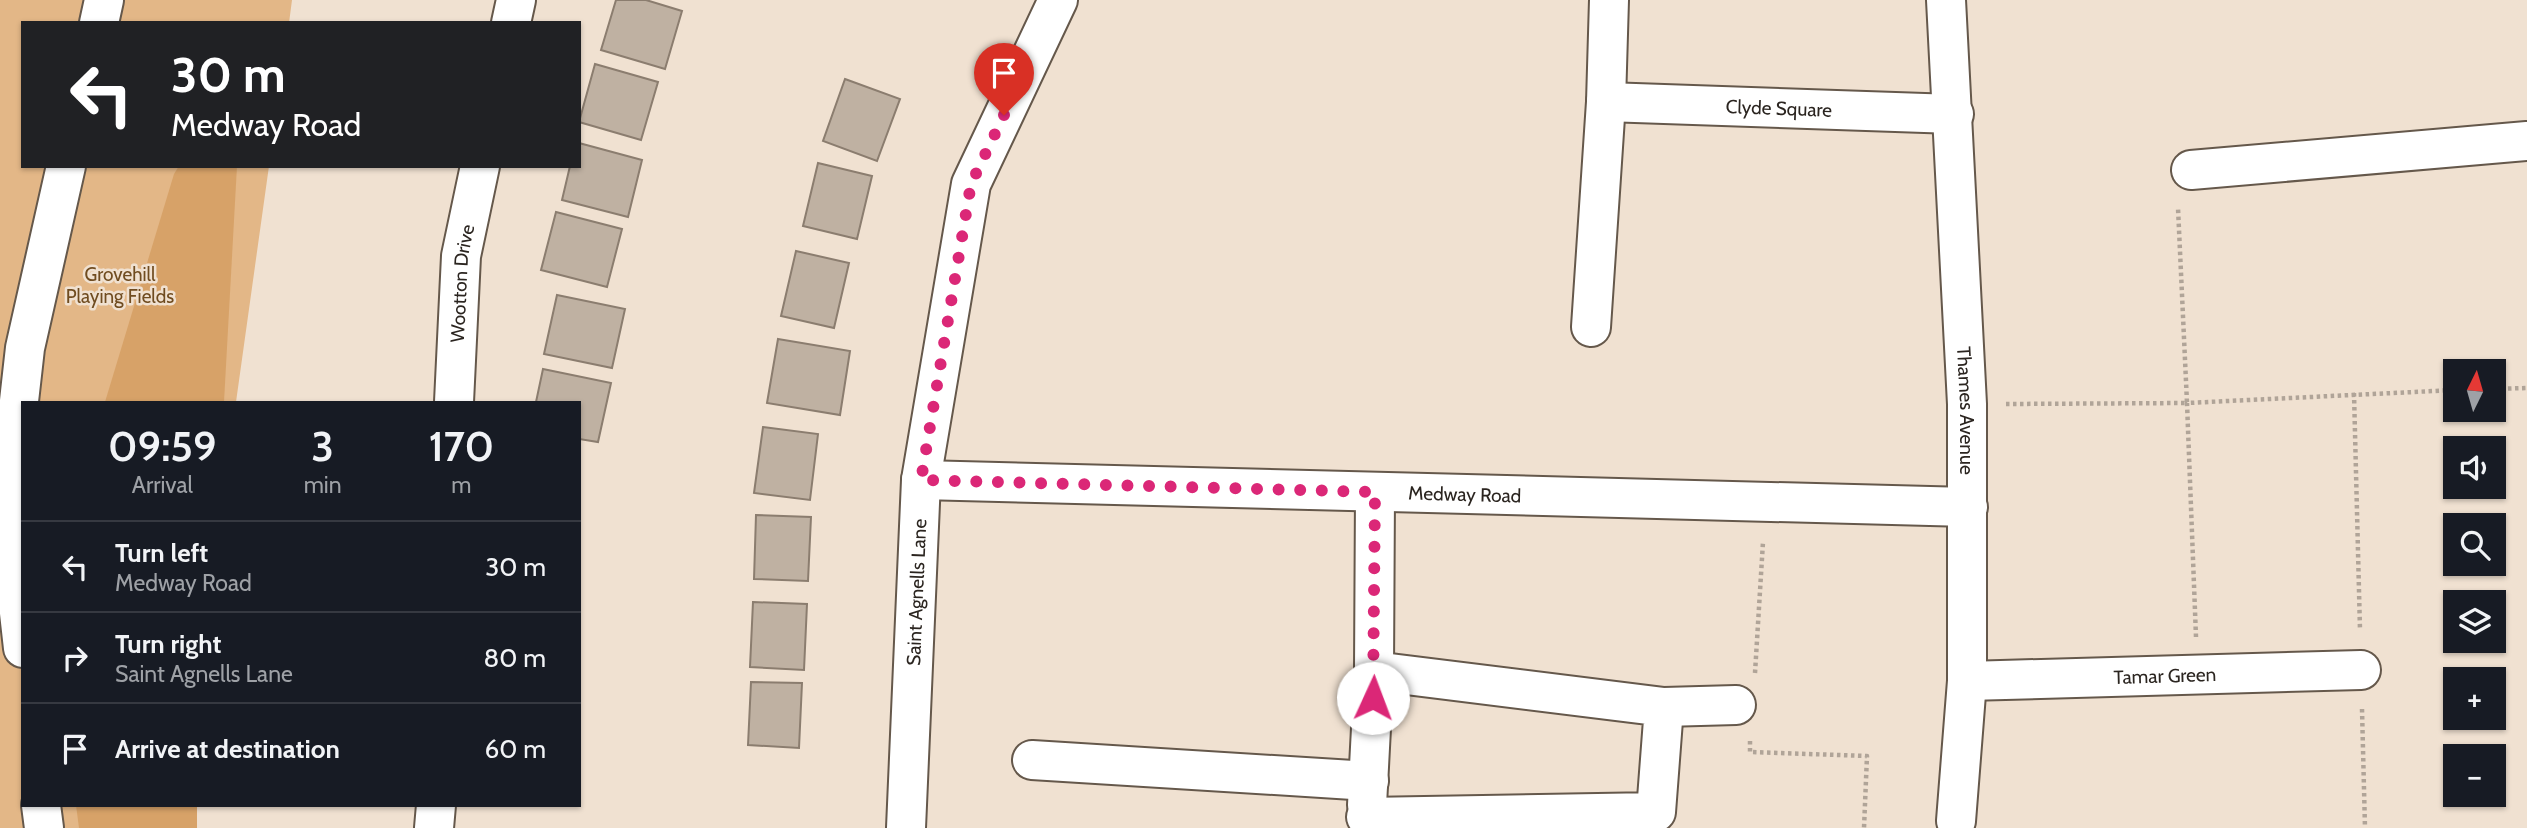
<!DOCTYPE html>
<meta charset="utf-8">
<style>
:root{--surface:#171b24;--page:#20242c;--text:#f1f3f6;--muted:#9ea1a6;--line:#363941}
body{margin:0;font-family:Cabin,sans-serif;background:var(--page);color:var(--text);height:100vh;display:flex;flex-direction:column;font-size:26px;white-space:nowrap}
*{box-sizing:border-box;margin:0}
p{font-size:23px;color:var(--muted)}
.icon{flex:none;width:38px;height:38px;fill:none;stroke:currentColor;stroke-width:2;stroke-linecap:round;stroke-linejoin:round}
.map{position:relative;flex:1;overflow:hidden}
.details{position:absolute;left:21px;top:401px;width:560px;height:406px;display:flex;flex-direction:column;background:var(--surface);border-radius:0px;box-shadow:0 2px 5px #0004}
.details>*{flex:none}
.hud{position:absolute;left:21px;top:21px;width:560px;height:147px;border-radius:0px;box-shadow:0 2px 5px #0004;background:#202124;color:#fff;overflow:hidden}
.needle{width:46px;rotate:5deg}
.controls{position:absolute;left:2443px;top:359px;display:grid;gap:14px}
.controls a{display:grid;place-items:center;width:63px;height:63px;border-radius:0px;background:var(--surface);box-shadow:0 2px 5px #0004;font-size:35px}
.pin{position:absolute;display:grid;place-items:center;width:60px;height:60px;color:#fff;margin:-72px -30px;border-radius:50% 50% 50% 0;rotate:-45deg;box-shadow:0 0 7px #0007}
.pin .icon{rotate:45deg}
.me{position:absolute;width:77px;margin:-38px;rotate:2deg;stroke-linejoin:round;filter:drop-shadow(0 0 5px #0008)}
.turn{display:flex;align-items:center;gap:24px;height:147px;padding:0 35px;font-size:32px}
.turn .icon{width:91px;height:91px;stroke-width:2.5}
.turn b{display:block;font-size:49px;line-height:60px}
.eta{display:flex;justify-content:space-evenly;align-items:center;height:119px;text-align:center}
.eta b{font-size:42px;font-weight:600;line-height:49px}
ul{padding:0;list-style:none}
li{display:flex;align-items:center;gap:21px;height:91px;padding:0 35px;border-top:2px solid var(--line)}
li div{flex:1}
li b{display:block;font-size:26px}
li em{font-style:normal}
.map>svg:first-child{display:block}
.green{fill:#e3b787}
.forest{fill:#d7a268}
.building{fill:#bfb1a2;stroke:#8b7d6f;stroke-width:2}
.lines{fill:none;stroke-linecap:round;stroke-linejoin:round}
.minor-casing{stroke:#65584b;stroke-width:42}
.path{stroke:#b0a498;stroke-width:4.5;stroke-dasharray:3.5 3.5;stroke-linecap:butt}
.minor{stroke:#fff;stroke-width:38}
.route{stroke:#db2777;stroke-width:12;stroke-dasharray:0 21.6}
.labels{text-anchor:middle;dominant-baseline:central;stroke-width:5;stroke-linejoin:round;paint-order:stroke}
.street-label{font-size:19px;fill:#2b2520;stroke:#f0e1d1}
.park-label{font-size:19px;fill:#704c20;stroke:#f0e1d1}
</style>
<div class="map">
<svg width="2527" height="828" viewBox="0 0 2527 828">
<rect width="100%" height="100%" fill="#f0e1d1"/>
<path class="green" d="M 0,0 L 292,0 L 289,23 L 23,23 L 23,166 L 269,166 L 236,402 L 23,402 L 23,805 L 195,805 L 194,828 L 0,828 Z"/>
<g class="forest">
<path d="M 179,166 L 237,166 L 224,402 L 105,402 L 174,174 Z"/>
<path d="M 76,805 L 197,805 L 197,828 L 79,828 Z"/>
</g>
<g class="building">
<path d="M 616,0 L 646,0 L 682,11 L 665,69 L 601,50 Z"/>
<path d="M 595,64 L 658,82 L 641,140 L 579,122 Z"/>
<path d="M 845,79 L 900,99 L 877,161 L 823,141 Z"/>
<path d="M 579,143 L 642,160 L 628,217 L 562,200 L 570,166 L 579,166 Z"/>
<path d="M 818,163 L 872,176 L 857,239 L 803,226 Z"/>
<path d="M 556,212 L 622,229 L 607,287 L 541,270 Z"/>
<path d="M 796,251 L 849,263 L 834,328 L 781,316 Z"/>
<path d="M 557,295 L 625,309 L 612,368 L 544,354 Z"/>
<path d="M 778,339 L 850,351 L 840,415 L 767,403 Z"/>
<path d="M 543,369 L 611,383 L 598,442 L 579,439 L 579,402 L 536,402 Z"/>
<path d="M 763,427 L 818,434 L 810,500 L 754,493 Z"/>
<path d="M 756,515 L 811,517 L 808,581 L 754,579 Z"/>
<path d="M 753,602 L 807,604 L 804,670 L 750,667 Z"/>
<path d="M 751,682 L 802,683 L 799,748 L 748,745 Z"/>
</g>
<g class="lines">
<defs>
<g id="minor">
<path id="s1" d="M 1946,0 L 1967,404 L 1967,681 L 1956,821"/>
<path d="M 99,23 L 104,0"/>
<path d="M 511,23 L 516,0"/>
<path id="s2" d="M 1606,102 L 1954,114"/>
<path d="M 2191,170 L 2527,141"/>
<path d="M 1591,327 L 1606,102 L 1609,0"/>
<path id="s3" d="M 454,402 L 461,256 L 480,166"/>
<path id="s4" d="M 921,480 L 1968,507"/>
<path d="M 23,648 L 7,507 L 25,348 L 66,166"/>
<path id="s5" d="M 1967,681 L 2361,670"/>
<path d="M 1664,707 L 1736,705"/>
<path d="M 1032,760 L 1369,781"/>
<path d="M 41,805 L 44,828"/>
<path d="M 1367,805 L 1374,671 L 1375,492"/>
<path d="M 1366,817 L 1656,812 L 1664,707 L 1374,671"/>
<path d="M 434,828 L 436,805"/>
<path id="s6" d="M 906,828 L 921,480 L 971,184 L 1058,0"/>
</g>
</defs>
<use href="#minor" class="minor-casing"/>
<g class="path">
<path d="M 2494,389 L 2527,388"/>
<path d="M 2354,393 L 2360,630"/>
<path d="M 2006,404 L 2187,403 L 2178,208"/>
<path d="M 2196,637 L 2187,403 L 2455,390"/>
<path d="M 1755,673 L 1763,542"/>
<path d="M 2362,709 L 2365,828"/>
<path d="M 1750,741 L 1750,752 L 1867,756 L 1864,828"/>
</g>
<use href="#minor" class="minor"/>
</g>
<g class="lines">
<path class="route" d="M 1004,115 L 971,184 L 921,480 L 1375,492 L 1373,698"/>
</g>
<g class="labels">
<g class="street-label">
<text stroke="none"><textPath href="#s2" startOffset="173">Clyde Square</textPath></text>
<text stroke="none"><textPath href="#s3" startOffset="119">Wootton Drive</textPath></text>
<text stroke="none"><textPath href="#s1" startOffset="411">Thames Avenue</textPath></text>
<text stroke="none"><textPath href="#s4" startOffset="544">Medway Road</textPath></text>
<text stroke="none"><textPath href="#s6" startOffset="236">Saint Agnells Lane</textPath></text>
<text stroke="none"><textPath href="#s5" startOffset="198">Tamar Green</textPath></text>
</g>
<g class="park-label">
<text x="120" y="274">Grovehill<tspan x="120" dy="22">Playing Fields</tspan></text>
</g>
</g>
</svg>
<div class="controls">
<a><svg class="needle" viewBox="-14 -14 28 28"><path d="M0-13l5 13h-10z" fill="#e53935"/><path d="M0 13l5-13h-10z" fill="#9ea1a6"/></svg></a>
<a><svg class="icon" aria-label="sound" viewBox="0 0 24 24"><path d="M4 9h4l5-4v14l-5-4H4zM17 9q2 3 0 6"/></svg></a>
<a><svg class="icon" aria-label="search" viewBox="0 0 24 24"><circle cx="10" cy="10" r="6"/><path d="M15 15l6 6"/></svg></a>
<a><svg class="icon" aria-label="layers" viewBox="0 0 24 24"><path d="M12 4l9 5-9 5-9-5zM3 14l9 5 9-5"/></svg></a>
<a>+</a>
<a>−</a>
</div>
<div class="pin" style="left:1004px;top:115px;background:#d93025"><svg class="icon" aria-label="arrive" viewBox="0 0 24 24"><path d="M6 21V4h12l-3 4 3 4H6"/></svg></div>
<svg class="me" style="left:1373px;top:698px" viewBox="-20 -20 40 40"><circle r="19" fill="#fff"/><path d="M0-13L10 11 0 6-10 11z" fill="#db2777"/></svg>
<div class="hud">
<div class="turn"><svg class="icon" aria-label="left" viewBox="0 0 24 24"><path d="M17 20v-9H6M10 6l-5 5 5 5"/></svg><div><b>30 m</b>Medway Road</div></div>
</div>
<section class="details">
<div class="eta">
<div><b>09:59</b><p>Arrival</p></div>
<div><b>3</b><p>min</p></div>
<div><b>170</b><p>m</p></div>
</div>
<ul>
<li><svg class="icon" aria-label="left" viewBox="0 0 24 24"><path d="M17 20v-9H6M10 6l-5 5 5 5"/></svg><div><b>Turn left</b><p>Medway Road</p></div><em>30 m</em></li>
<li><svg class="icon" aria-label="right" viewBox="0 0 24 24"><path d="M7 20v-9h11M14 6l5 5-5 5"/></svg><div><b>Turn right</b><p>Saint Agnells Lane</p></div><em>80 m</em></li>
<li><svg class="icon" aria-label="arrive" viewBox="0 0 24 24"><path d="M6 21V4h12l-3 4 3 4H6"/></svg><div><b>Arrive at destination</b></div><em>60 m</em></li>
</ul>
</section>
</div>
